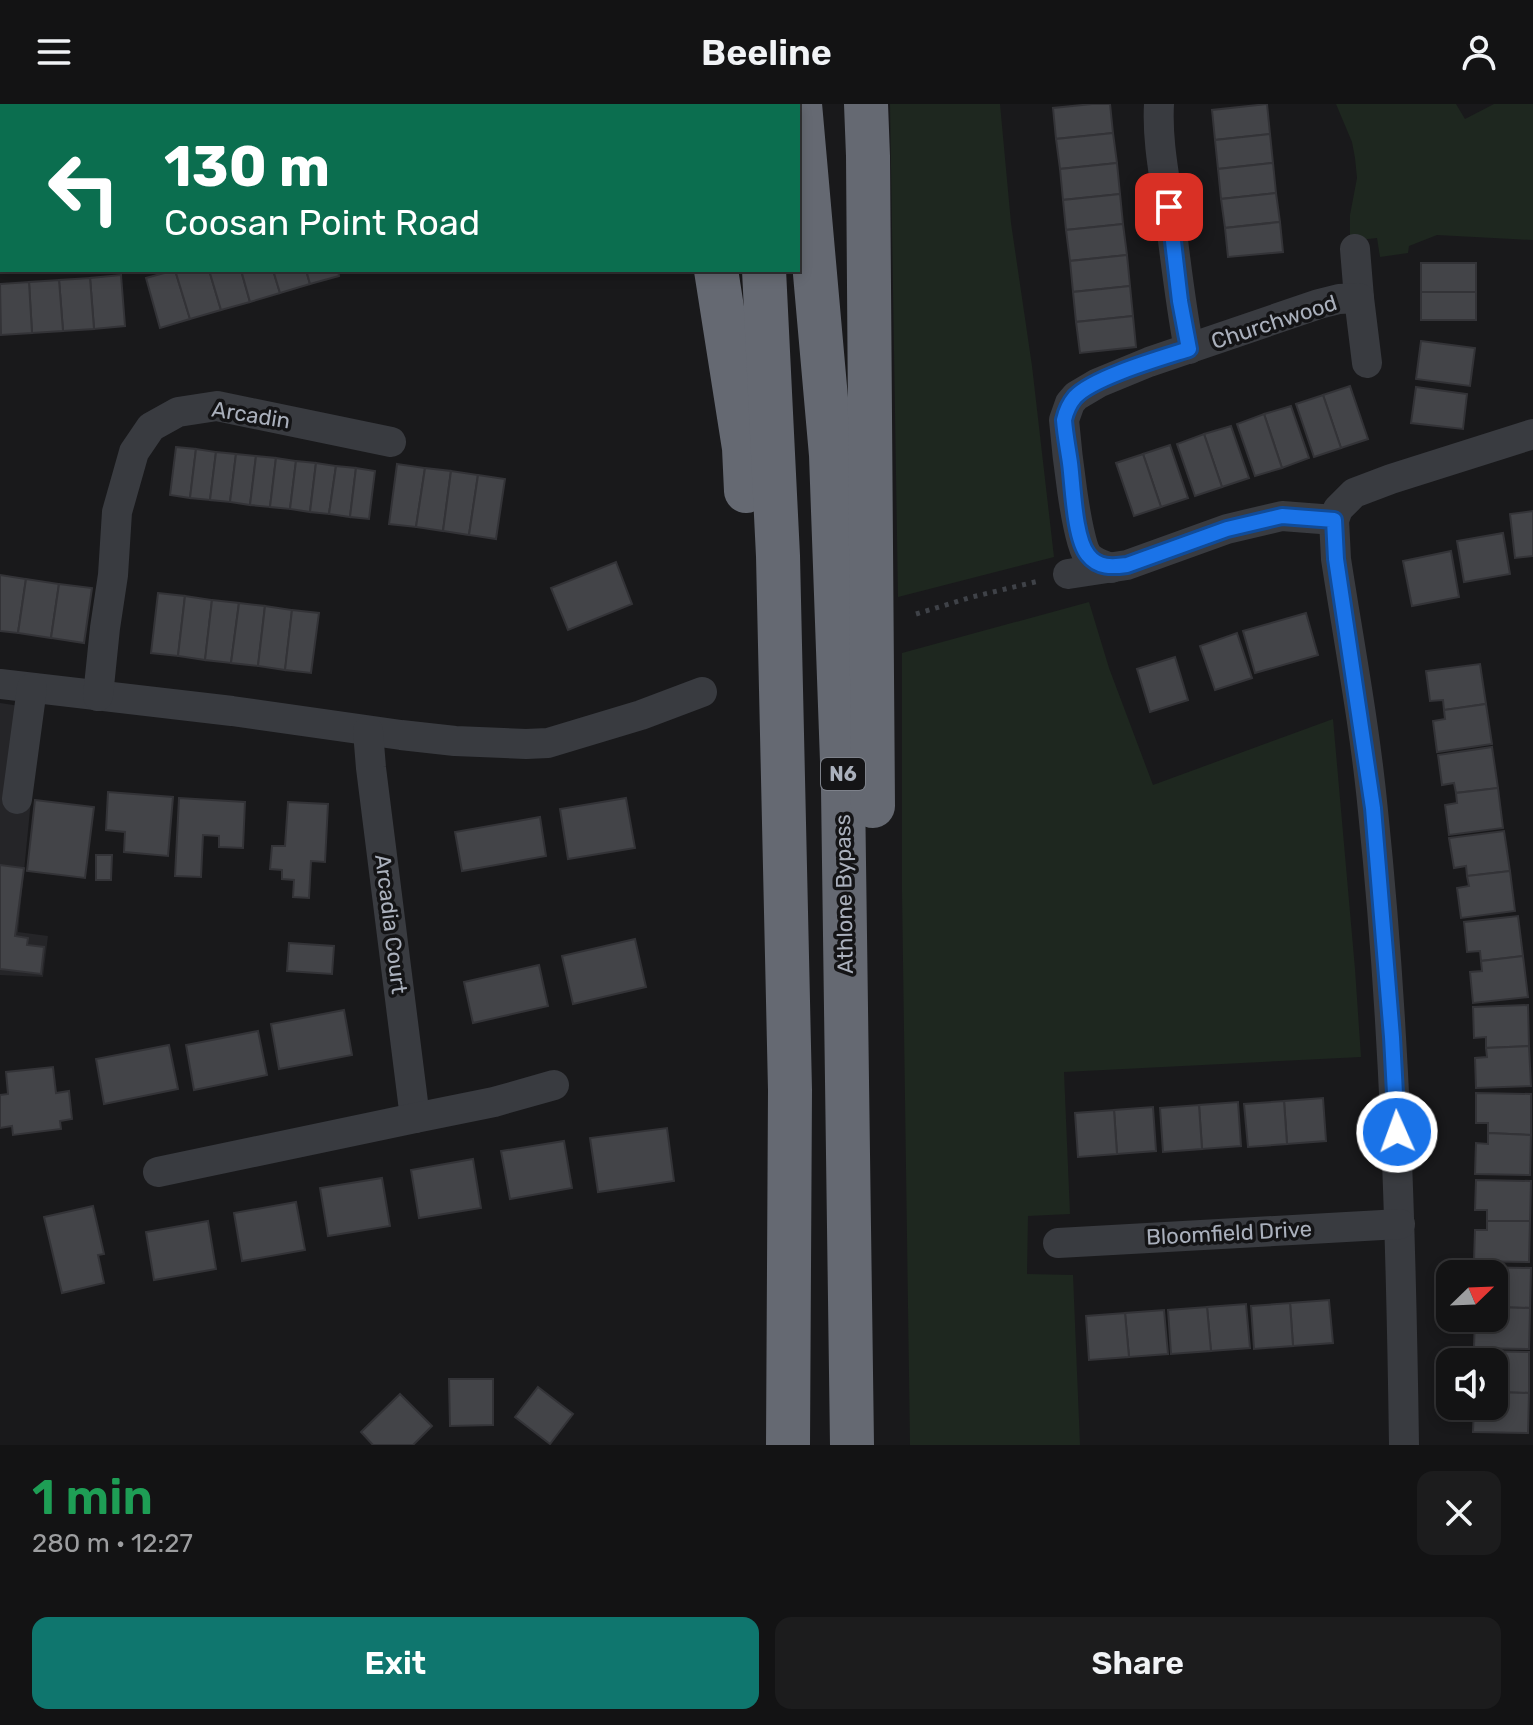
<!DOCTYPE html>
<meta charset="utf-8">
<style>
:root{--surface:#131314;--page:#1c1c1d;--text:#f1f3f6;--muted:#9d9ea0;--line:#323234;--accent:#0f766e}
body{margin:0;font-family:Rubik,sans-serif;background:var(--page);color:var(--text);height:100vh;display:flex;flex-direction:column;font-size:30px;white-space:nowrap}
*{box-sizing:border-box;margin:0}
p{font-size:26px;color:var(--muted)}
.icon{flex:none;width:44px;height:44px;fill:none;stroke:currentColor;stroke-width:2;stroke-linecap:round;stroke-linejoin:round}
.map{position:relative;height:1341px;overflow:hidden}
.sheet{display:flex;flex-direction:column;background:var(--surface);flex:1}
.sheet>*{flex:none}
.top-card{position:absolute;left:0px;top:0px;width:800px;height:168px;box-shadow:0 4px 12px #0003,0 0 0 2px var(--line);background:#0b6e4f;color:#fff;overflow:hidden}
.needle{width:52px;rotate:67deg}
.controls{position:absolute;left:1436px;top:1156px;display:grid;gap:16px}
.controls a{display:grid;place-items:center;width:72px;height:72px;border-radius:16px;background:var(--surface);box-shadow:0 4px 12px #0003,0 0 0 2px var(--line);font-size:40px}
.pin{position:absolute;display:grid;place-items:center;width:68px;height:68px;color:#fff;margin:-34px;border-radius:16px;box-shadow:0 4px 12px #0006}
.me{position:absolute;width:88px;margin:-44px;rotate:358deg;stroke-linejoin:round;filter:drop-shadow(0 0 6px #0008)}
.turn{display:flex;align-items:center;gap:28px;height:168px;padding:0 32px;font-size:36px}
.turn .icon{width:104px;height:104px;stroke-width:2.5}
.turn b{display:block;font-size:56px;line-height:68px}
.round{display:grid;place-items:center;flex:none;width:84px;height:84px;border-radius:16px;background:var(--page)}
.head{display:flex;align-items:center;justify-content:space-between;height:136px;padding:0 32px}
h1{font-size:48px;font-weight:600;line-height:60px;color:#1e9e55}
.action{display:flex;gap:16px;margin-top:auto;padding:16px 32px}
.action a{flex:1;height:92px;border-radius:16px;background:var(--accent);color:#fff;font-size:32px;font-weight:600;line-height:92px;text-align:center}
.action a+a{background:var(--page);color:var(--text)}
header{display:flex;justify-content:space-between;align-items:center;height:104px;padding:0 32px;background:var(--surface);font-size:36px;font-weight:600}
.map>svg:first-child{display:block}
.built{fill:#252528}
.green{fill:#1e271f}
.building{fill:#434448;stroke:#333337;stroke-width:2}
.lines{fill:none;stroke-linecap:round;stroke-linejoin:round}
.path{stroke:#3f4248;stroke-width:5;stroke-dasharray:4 6;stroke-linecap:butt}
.minor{stroke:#393b40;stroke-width:30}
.highway{stroke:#656972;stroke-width:44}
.route-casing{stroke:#114b97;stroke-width:20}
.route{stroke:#1a73e8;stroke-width:14}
.labels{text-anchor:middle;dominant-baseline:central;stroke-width:7;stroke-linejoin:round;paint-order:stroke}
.shield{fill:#141416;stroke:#7d818a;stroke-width:2}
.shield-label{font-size:20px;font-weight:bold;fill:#aab0bc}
.street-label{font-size:22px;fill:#aab0bc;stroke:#141416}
</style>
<header><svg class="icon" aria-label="menu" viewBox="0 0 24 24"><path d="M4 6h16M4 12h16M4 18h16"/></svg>Beeline<svg class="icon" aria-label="person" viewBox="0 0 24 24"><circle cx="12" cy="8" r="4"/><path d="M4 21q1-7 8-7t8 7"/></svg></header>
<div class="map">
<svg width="1533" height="1341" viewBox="0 0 1533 1341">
<rect width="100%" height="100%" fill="#19191b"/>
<g class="built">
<path d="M 0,0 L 537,0 L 530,2 L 2,2 L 2,129 L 0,129 Z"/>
<path d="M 0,599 L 40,605 L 18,828 L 48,832 L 43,873 L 0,871 Z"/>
</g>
<g class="green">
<path d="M 890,0 L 1000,0 L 1011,119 L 1032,262 L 1054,453 L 898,493 Z"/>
<path d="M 1336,0 L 1456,0 L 1465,15 L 1494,0 L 1533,0 L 1533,136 L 1437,131 L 1409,142 L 1408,149 L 1380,153 L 1377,134 L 1350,137 L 1350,111 L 1357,74 L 1355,54 L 1352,38 Z"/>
<path d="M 1089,498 L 1109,564 L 1153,681 L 1333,615 L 1355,865 L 1361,953 L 1064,968 L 1070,1110 L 1028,1112 L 1027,1170 L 1073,1171 L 1080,1341 L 910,1341 L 902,788 L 902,549 Z"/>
</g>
<g class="building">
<path d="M 1092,0 L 1110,0 L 1113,29 L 1056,35 L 1053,4 Z"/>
<path d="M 1267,0 L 1270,30 L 1215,36 L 1212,6 Z"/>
<path d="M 1113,29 L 1117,59 L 1060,65 L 1056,35 Z"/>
<path d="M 1270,30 L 1273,59 L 1218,65 L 1215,36 Z"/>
<path d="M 1117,59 L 1120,90 L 1063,96 L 1060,65 Z"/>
<path d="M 1273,59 L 1276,89 L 1221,95 L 1218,65 Z"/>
<path d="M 1276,89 L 1280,118 L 1225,124 L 1221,95 Z"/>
<path d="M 1120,90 L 1123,120 L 1066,126 L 1063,96 Z"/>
<path d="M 1280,118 L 1283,148 L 1228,153 L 1225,124 Z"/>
<path d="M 1123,120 L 1127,151 L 1070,157 L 1066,126 Z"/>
<path d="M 1127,151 L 1130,182 L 1073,188 L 1070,157 Z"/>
<rect x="1421" y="159" width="55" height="29"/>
<path d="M 175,166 L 190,215 L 160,224 L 146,174 Z"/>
<path d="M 175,166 L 209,166 L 221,206 L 190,215 Z"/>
<path d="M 209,166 L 241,166 L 250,198 L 221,206 Z"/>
<path d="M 241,166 L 273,166 L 280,189 L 250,198 Z"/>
<path d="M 273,166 L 306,166 L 310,180 L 280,189 Z"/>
<path d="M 306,166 L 338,166 L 339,172 L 310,180 Z"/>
<path d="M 121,171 L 125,222 L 94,225 L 90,174 Z"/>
<path d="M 90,174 L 94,225 L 63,227 L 59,176 Z"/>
<path d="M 59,176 L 63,227 L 32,229 L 29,178 Z"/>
<path d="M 29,178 L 32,229 L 1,231 L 0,180 Z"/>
<path d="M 1130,182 L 1133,212 L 1076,218 L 1073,188 Z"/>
<rect x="1421" y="188" width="55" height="28"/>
<path d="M 1133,212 L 1136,243 L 1080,249 L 1076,218 Z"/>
<path d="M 1421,237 L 1475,244 L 1470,282 L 1416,275 Z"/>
<path d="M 1350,282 L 1368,335 L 1341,344 L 1323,291 Z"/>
<path d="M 1416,283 L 1467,290 L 1463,325 L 1411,319 Z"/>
<path d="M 1323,291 L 1341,344 L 1314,353 L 1296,300 Z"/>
<path d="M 1291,302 L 1309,354 L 1282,364 L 1264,310 Z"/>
<path d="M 1264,310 L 1282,364 L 1255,372 L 1237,320 Z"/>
<path d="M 1231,322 L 1249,374 L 1222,383 L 1204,330 Z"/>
<path d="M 1204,330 L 1222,383 L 1195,392 L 1177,340 Z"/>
<path d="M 1170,341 L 1188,394 L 1161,403 L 1143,350 Z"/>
<path d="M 176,343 L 196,345 L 190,394 L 170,391 Z"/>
<path d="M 196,345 L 216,348 L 210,396 L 190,394 Z"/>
<path d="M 216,348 L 236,350 L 230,398 L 210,396 Z"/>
<path d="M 236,350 L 256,352 L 250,401 L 230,398 Z"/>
<path d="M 1143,350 L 1161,403 L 1134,412 L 1116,359 Z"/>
<path d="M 256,352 L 276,354 L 270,403 L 250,401 Z"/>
<path d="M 276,354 L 296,357 L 290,405 L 270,403 Z"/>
<path d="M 296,357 L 316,359 L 310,408 L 290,405 Z"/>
<path d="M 316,359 L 336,362 L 329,410 L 310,408 Z"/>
<path d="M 397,360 L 425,364 L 416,423 L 389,420 Z"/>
<path d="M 336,362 L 356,364 L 350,413 L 329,410 Z"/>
<path d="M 356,364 L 375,367 L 369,415 L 350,413 Z"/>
<path d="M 425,364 L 451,367 L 443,427 L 416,423 Z"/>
<path d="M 451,367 L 478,371 L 469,431 L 443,427 Z"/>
<path d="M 478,371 L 505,375 L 496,435 L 469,431 Z"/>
<path d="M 1533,407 L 1533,452 L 1515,454 L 1510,410 Z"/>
<path d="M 1503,429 L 1510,470 L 1464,478 L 1457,437 Z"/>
<path d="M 1451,447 L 1459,493 L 1412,502 L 1403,457 Z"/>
<path d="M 616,458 L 632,500 L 568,526 L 551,484 Z"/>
<path d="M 0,471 L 26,475 L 18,529 L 0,527 Z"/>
<path d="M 26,475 L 59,480 L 51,534 L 18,529 Z"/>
<path d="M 59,480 L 92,484 L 84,539 L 51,534 Z"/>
<path d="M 158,489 L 185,492 L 178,552 L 151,549 Z"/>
<path d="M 185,492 L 212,496 L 205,556 L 178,552 Z"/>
<path d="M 212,496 L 239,499 L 231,559 L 205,556 Z"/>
<path d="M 239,499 L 265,502 L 258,562 L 231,559 Z"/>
<path d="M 265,502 L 292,506 L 285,566 L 258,562 Z"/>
<path d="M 292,506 L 319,509 L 311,569 L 285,566 Z"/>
<path d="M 1306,509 L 1318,551 L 1255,569 L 1243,527 Z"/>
<path d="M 1237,529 L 1252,574 L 1215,586 L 1200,542 Z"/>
<path d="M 1175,553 L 1188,596 L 1150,608 L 1137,565 Z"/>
<path d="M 1480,560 L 1486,600 L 1444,606 L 1443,596 L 1430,597 L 1426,567 Z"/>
<path d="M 1486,600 L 1492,640 L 1437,648 L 1433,617 L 1445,615 L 1444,606 Z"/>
<path d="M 1492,643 L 1498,684 L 1456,689 L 1454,679 L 1442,681 L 1438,651 Z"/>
<path d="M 1498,684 L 1503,724 L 1449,731 L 1445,701 L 1457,699 L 1456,689 Z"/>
<path d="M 108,688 L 173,693 L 168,752 L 124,748 L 125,728 L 106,726 Z"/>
<path d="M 179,694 L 245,698 L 243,744 L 219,743 L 219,732 L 203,731 L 201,773 L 175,772 Z"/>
<path d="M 626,694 L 635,744 L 568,755 L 560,705 Z"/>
<path d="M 35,696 L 94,703 L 85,774 L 27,767 Z"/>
<path d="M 288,698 L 328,700 L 325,758 L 311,757 L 309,794 L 293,793 L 294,776 L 282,775 L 282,766 L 270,765 L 272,742 L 285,742 Z"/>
<path d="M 540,713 L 546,752 L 462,767 L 455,728 Z"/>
<path d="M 1504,727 L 1510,767 L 1467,772 L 1466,762 L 1454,764 L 1449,734 Z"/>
<path d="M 96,751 L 112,751 L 111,776 L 96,776 Z"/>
<path d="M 0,761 L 24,764 L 15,832 L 28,834 L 27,841 L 44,843 L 41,870 L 0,865 Z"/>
<path d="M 1510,767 L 1515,807 L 1461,814 L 1457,784 L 1469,782 L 1467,772 Z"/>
<path d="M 1518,812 L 1523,852 L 1481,857 L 1480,847 L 1467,848 L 1464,818 Z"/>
<path d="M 635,835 L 646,883 L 573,900 L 562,852 Z"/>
<path d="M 289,839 L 334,842 L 332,870 L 287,867 Z"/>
<path d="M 1523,852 L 1528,893 L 1473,899 L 1470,868 L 1482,867 L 1481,857 Z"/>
<path d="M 539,861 L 548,902 L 473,919 L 464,878 Z"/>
<path d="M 1528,901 L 1529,942 L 1486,944 L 1486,933 L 1474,934 L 1473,903 Z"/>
<path d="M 344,906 L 352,951 L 279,965 L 271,920 Z"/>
<path d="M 258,927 L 267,971 L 194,986 L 186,941 Z"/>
<path d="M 169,941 L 178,985 L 104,1000 L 96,955 Z"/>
<path d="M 1529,942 L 1531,982 L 1476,984 L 1475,954 L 1487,953 L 1486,944 Z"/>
<path d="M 53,963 L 56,989 L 69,987 L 72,1015 L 60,1017 L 61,1025 L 13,1031 L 12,1022 L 0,1024 L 0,991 L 8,990 L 6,968 Z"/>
<path d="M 1476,989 L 1531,990 L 1531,1031 L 1488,1029 L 1488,1019 L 1476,1019 Z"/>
<path d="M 1323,994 L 1326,1037 L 1287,1040 L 1284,997 Z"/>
<path d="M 1284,997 L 1287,1040 L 1248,1043 L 1244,1000 Z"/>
<path d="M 1238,998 L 1241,1042 L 1202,1045 L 1199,1001 Z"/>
<path d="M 1199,1001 L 1202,1045 L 1163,1048 L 1160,1004 Z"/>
<path d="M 1153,1003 L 1156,1047 L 1117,1050 L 1114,1006 Z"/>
<path d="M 1114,1006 L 1117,1050 L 1078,1053 L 1075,1009 Z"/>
<path d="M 667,1024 L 674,1077 L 598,1088 L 590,1034 Z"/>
<path d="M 1488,1029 L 1531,1031 L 1530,1071 L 1475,1070 L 1476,1039 L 1488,1040 Z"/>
<path d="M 564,1037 L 572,1084 L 510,1095 L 501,1047 Z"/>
<path d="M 473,1055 L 481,1104 L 419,1114 L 411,1066 Z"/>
<path d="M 382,1074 L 390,1122 L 328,1132 L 320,1084 Z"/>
<path d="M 1476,1076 L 1531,1077 L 1530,1117 L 1487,1117 L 1487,1106 L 1475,1106 Z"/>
<path d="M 296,1098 L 305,1146 L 242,1157 L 234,1109 Z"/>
<path d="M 93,1102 L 104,1150 L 98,1151 L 104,1179 L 62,1189 L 44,1113 Z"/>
<path d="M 208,1117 L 216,1165 L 154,1176 L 146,1128 Z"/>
<path d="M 1487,1117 L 1530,1117 L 1529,1158 L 1474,1157 L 1475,1126 L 1487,1126 Z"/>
<path d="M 1475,1163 L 1531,1164 L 1530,1204 L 1494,1203 L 1494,1170 L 1475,1170 Z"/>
<path d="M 1329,1196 L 1333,1239 L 1293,1242 L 1290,1199 Z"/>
<path d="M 1290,1199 L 1293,1242 L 1254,1245 L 1251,1202 Z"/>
<path d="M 1246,1200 L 1250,1244 L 1211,1247 L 1207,1203 Z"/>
<path d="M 1207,1203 L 1211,1247 L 1171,1250 L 1168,1206 Z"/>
<path d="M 1494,1203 L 1530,1204 L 1529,1245 L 1474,1244 L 1475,1214 L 1494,1214 Z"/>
<path d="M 1164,1206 L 1168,1250 L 1129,1253 L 1125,1209 Z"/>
<path d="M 1125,1209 L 1129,1253 L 1089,1256 L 1086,1212 Z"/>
<path d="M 1474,1247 L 1529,1248 L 1529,1289 L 1494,1288 L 1494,1258 L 1474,1258 Z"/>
<path d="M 449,1275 L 493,1275 L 493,1321 L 450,1322 Z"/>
<path d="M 538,1283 L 573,1310 L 550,1340 L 515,1313 Z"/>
<path d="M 1494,1288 L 1529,1289 L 1528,1329 L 1473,1328 L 1474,1302 L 1494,1302 Z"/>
<path d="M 400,1290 L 432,1322 L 413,1341 L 373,1341 L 361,1328 Z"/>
</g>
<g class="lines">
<path class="path" d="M 916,510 L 972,493 L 1039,477"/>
<g class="minor">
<path d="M 16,0 L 16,2"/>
<path d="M 1159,0 C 1157,35 1164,70 1169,104 C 1175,152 1180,198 1189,245"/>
<path d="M 380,2 L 387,0"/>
<path d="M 1355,145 L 1359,194"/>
<path d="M 1334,416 L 1336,455 C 1349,539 1365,623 1373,707 C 1395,918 1401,1129 1404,1341"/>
<path d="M 1111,464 C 1103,461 1094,459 1088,452 C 1076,438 1066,339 1064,316 L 1070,299 L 1076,292 L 1098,279 L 1149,258 L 1319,200 L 1339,195 L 1359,194 L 1367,259"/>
<path d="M 1068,470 L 1127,461 L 1227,425 L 1282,412 L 1334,416 L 1338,405 L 1354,389 L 1391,375 L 1533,330"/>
<path d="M 0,580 L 232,607 L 401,631 L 455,637 L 526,640 L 548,639 L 641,611 L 702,588"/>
<path d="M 98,592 L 105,524 L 113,471 L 117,408 L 134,348 L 151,323 L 178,308 L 217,302 L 391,338"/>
<path d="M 368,627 L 371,664 L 415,1014"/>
<path d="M 17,695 L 32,584"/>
<path d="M 158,1068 L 415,1014 L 494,998 L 554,981"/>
<path d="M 1058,1139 L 1400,1120"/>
</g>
<g class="highway">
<path d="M 684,0 L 684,2"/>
<path d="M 749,0 L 749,2"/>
<path d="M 800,0 L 831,351 L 843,685 L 852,1341"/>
<path d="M 866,0 L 868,52 L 873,702"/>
<path d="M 716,166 L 744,344 L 746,387"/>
<path d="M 764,166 L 778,452 L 790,986 L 788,1341"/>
</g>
</g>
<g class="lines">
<defs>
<path id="route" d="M 1169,103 L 1180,197 L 1189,245 C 1161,254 1094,273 1075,293 C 1069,300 1066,307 1064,316 C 1065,330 1068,345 1070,359 C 1073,381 1074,434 1088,451 C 1098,464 1112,463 1127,461 L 1227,425 L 1282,412 L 1334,416 L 1336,455 L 1373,704 L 1392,933 L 1397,1028"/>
</defs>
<use href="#route" class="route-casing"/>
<use href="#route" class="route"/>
</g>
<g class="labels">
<rect class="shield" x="821" y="654" width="44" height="32" rx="6"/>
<g class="shield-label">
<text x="843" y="670">N6</text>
</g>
<g class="street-label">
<text transform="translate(1274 218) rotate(-18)">Churchwood</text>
<text transform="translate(251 311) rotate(9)">Arcadin</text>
<text transform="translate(844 790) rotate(-91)">Athlone Bypass</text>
<text transform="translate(391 820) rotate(83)">Arcadia Court</text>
<text transform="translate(1229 1129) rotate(-3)">Bloomfield Drive</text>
</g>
</g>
</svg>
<div class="controls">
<a><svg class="needle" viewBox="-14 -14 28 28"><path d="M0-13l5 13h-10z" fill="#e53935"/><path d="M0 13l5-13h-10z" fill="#9d9ea0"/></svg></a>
<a><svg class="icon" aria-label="sound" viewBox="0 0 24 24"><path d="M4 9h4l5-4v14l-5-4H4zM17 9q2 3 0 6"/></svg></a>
</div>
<div class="pin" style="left:1169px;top:103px;background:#d93025"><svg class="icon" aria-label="arrive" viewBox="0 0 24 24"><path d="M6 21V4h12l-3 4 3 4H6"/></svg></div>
<svg class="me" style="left:1397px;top:1028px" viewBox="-20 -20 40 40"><circle r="17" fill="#1a73e8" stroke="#fff" stroke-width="3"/><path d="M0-11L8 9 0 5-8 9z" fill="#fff"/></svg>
<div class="top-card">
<div class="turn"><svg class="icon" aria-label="left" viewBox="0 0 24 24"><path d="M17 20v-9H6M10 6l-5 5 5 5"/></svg><div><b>130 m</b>Coosan Point Road</div></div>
</div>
</div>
<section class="sheet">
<div class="head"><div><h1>1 min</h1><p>280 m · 12:27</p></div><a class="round"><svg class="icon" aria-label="close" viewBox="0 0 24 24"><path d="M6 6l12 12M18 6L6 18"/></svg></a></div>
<div class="action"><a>Exit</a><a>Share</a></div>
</section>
